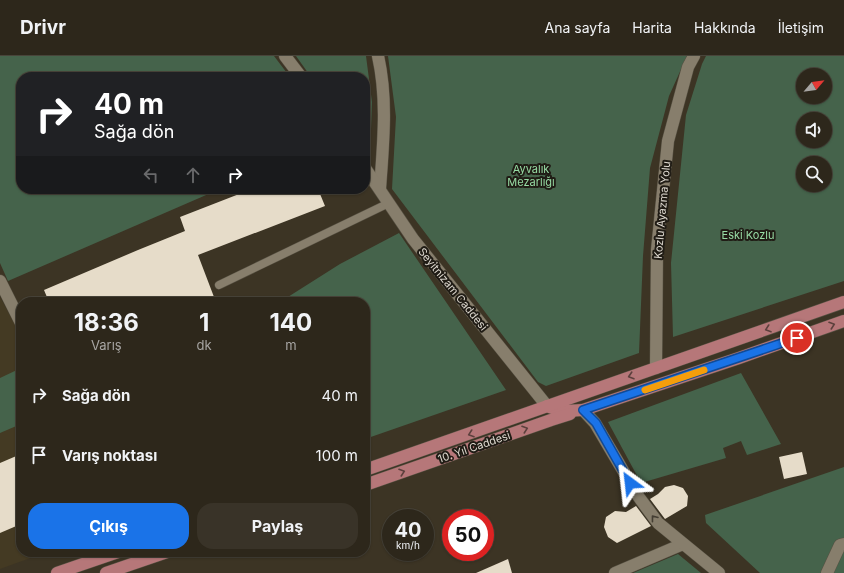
<!DOCTYPE html>
<html lang="tr">
<meta charset="utf-8">
<style>
:root{--surface:#2d271b;--page:#393328;--text:#f1f3f6;--muted:#a7a5a3;--line:#48443a;--accent:#1a73e8}
body{margin:0;font-family:Inter,sans-serif;background:var(--page);color:var(--text);height:100vh;display:flex;flex-direction:column;font-size:15px;white-space:nowrap}
*{box-sizing:border-box;margin:0}
p{font-size:13px;color:var(--muted)}
.icon{flex:none;width:22px;height:22px;fill:none;stroke:currentColor;stroke-width:2;stroke-linecap:round;stroke-linejoin:round}
.map{position:relative;flex:1;overflow:hidden}
.panel{position:absolute;left:16px;top:241px;width:354px;height:260px;display:flex;flex-direction:column;background:var(--surface);border-radius:16px;box-shadow:0 1px 3px #0004,0 0 0 1px var(--line)}
.panel>*{flex:none}
.banner{position:absolute;left:16px;top:16px;width:354px;height:122px;border-radius:16px;box-shadow:0 1px 3px #0004,0 0 0 1px var(--line);background:#202124;color:#fff;overflow:hidden}
.needle{width:26px;rotate:61deg}
.fabs{position:absolute;left:796px;top:12px;display:grid;gap:8px}
.fabs a{display:grid;place-items:center;width:36px;height:36px;border-radius:50%;background:var(--surface);box-shadow:0 1px 3px #0004,0 0 0 1px var(--line);font-size:20px}
.speed{position:absolute;left:382px;top:453px;display:flex;gap:8px;font-size:20px;font-weight:700;text-align:center}
.speed>*{display:grid;place-content:center;width:52px;height:52px;border-radius:50%;background:var(--surface);box-shadow:0 1px 3px #0004,0 0 0 1px var(--line);line-height:1}
.speed small{font-size:10px;font-weight:400}
.speed .limit{border:6px solid #d22;background:#fff;color:#111}
.pin{position:absolute;display:grid;place-items:center;width:34px;height:34px;color:#fff;margin:-17px;border:2px solid #fff;border-radius:50%;box-shadow:0 1px 4px #0007}
.me{position:absolute;width:44px;margin:-22px;rotate:330deg;stroke-linejoin:round;filter:drop-shadow(0 0 3px #0008)}
.turn{display:flex;align-items:center;gap:14px;height:84px;padding:0 12px;font-size:18px}
.turn .icon{width:52px;height:52px;stroke-width:2.5}
.turn b{display:block;font-size:28px;line-height:34px}
.lanes{display:flex;align-items:center;height:38px;padding:0 12px;background:#0003;justify-content:center;gap:20px;direction:ltr}
.lanes .off{opacity:.35}
.eta{display:flex;justify-content:space-evenly;align-items:center;height:68px;text-align:center}
.eta b{font-size:24px;font-weight:700;line-height:28px}
.cta{display:flex;gap:8px;margin-top:auto;padding:8px 12px}
.cta a{flex:1;height:46px;border-radius:16px;background:var(--accent);color:#fff;font-size:16px;font-weight:700;line-height:46px;text-align:center}
.cta a+a{background:var(--page);color:var(--text)}
ul{padding:0;list-style:none}
li{display:flex;align-items:center;gap:12px;height:60px;padding:0 12px}
li div{flex:1}
li b{display:block;font-size:15px}
li em{font-style:normal}
header{display:flex;align-items:center;gap:24px;box-sizing:border-box;height:56px;padding:0 20px;background:var(--surface);border-bottom:1px solid var(--line)}
header strong{font-size:19px}
nav{display:flex;gap:22px;margin-inline-start:auto;font-size:14px}
.map>svg:first-child{display:block}
.built{fill:#443a23}
.green{fill:#45634b;fill-rule:evenodd}
.building{fill:#e6dcc9}
.lines{fill:none;stroke-linecap:round;stroke-linejoin:round}
.lane-casing{stroke:#575143;stroke-width:9}
.street-casing{stroke:#575143;stroke-width:13}
.secondary-casing{stroke:#575143;stroke-width:13}
.primary-casing{stroke:#575143;stroke-width:13}
.lane{stroke:#877e6c;stroke-width:8}
.street{stroke:#877e6c;stroke-width:12}
.secondary{stroke:#877e6c;stroke-width:12}
.primary{stroke:#b67779;stroke-width:12}
.oneway{stroke:#5c403d}
.oneway2{stroke:#443e33}
.route-casing{stroke:#114b97;stroke-width:10}
.route{stroke:#1a73e8;stroke-width:7}
.slow{stroke:#f59e0b;stroke-width:7}
.labels{text-anchor:middle;dominant-baseline:central;stroke-width:4;stroke-linejoin:round;paint-order:stroke}
.park-label{font-size:11px;fill:#97dba4;stroke:#201c15}
.street-label{font-size:11px;fill:#ded9d0;stroke:#201c15}
</style>
<header>
<strong>Drivr</strong>
<nav><a>Ana sayfa</a><a>Harita</a><a>Hakkında</a><a>İletişim</a></nav>
</header>
<div class="map">
<svg width="844" height="517" viewBox="0 0 844 517">
<rect width="100%" height="100%" fill="#3c3424"/>
<path class="built" d="M 0,241 L 21,280 L 21,496 L 47,496 L 0,513 Z"/>
<g class="green">
<path d="M 0,0 L 274,0 L 290,21 L 21,21 L 21,133 L 220,133 L 8,225 L 0,207 Z"/>
<path d="M 296,0 L 366,0 L 372,46 L 370,101 L 365,95 L 365,21 L 311,21 Z"/>
<path d="M 388,0 L 687,0 L 669,40 L 650,112 L 643,200 L 639,297 L 546,330 L 538,326 L 392,133 L 396,61 Z"/>
<path d="M 706,0 L 844,0 L 844,225 L 673,281 L 671,207 L 686,59 L 702,8 ZM 803,19 L 825,19 L 825,41 L 803,41 ZM 803,63 L 825,63 L 825,85 L 803,85 ZM 803,107 L 825,107 L 825,129 L 803,129 Z"/>
<path d="M 399,177 L 506,334 L 365,383 L 365,246 L 280,246 L 340,208 Z"/>
<path d="M 19,313 L 21,318 L 21,368 L 0,377 L 0,322 Z"/>
<path d="M 741,317 L 781,388 L 747,399 L 741,385 L 723,392 L 726,402 L 641,427 L 608,366 Z"/>
<path d="M 844,411 L 844,517 L 760,517 L 706,467 L 705,459 Z"/>
<path d="M 678,498 L 701,517 L 633,517 Z"/>
</g>
<g class="building">
<path d="M 252,133 L 318,133 L 325,150 L 198,199 L 214,241 L 202,246 L 128,246 L 125,241 L 113,246 L 49,246 L 44,234 L 138,194 L 185,175 L 180,161 Z"/>
<path d="M 802,396 L 807,418 L 784,423 L 779,401 Z"/>
<path d="M 21,398 L 21,468 L 0,477 L 0,407 Z"/>
<path d="M 674,429 L 683,432 L 688,440 L 687,450 L 665,463 L 650,443 L 658,438 L 665,431 Z"/>
<path d="M 636,450 L 651,470 L 617,487 L 608,481 L 604,471 L 606,461 L 615,455 L 626,456 Z"/>
<path d="M 508,503 L 512,517 L 476,517 Z"/>
</g>
<g class="lines">
<defs>
<path id="lane" d="M 219,229 L 389,147"/>
<g id="street">
<path d="M 378,0 C 388,44 383,89 380,133"/>
<path d="M 0,225 L 21,267"/>
<path d="M 656,312 L 657,194 L 668,85 L 688,11 L 694,0"/>
<path d="M 615,517 L 683,488"/>
<path d="M 827,517 L 840,489 L 844,488"/>
</g>
<g id="secondary">
<path d="M 285,0 L 301,21"/>
<path d="M 365,112 L 413,183 L 547,350"/>
<path d="M 583,354 L 595,367 L 638,440 L 658,467 L 719,517"/>
</g>
<g id="primary">
<path d="M 547,350 C 559,356 570,355 583,354 L 739,302 L 844,265"/>
<path d="M 365,414 L 844,246"/>
<path d="M 365,429 L 551,364 L 570,358"/>
<path d="M 57,517 L 118,496"/>
<path d="M 106,517 L 167,496"/>
</g>
</defs>
<use href="#lane" class="lane-casing"/>
<use href="#street" class="street-casing"/>
<use href="#secondary" class="secondary-casing"/>
<use href="#primary" class="primary-casing"/>
<use href="#lane" class="lane"/>
<use href="#street" class="street"/>
<use href="#secondary" class="secondary"/>
<use href="#primary" class="primary"/>
</g>
<defs><path id="oneway-chevron" d="M-2-3.5L2.5 0L-2 3.5" fill="none" stroke-width="1.6" stroke-linecap="round" stroke-linejoin="round"/></defs>
<g class="oneway">
<use href="#oneway-chevron" transform="translate(832 269) rotate(-19)"/>
<use href="#oneway-chevron" transform="translate(768 273) rotate(161)"/>
<use href="#oneway-chevron" transform="translate(631 320) rotate(162)"/>
<use href="#oneway-chevron" transform="translate(525 373) rotate(-19)"/>
<use href="#oneway-chevron" transform="translate(471 378) rotate(161)"/>
<use href="#oneway-chevron" transform="translate(402 416) rotate(-19)"/>
</g>
<use class="oneway2" href="#oneway-chevron" transform="translate(654 462) rotate(-128)"/>
<g class="lines">
<defs>
<path id="route" d="M 630,427 L 596,367 L 583,354 L 797,282"/>
</defs>
<use href="#route" class="route-casing"/>
<use href="#route" class="route"/>
<path class="slow" d="M 645,334 L 704,314"/>
</g>
<g class="labels">
<g class="park-label">
<text x="531" y="113">Ayvalık<tspan x="531" dy="13">Mezarlığı</tspan></text>
<text x="748" y="179">Eski Kozlu</text>
</g>
<g class="street-label">
<text transform="translate(662 154) rotate(-85)">Kozlu Ayazma Yolu</text>
<text transform="translate(453 233) rotate(51)">Seyitnizam Caddesi</text>
<text transform="translate(474 391) rotate(-19)">10. Yıl Caddesi</text>
</g>
</g>
</svg>
<div class="fabs">
<a><svg class="needle" viewBox="-14 -14 28 28"><path d="M0-13l5 13h-10z" fill="#e53935"/><path d="M0 13l5-13h-10z" fill="#a7a5a3"/></svg></a>
<a><svg class="icon" aria-label="sound" viewBox="0 0 24 24"><path d="M4 9h4l5-4v14l-5-4H4zM17 9q2 3 0 6"/></svg></a>
<a><svg class="icon" aria-label="search" viewBox="0 0 24 24"><circle cx="10" cy="10" r="6"/><path d="M15 15l6 6"/></svg></a>
</div>
<div class="speed"><div>40<small>km/h</small></div><div class="limit">50</div></div>
<div class="pin" style="left:797px;top:282px;background:#d93025"><svg class="icon" aria-label="arrive" viewBox="0 0 24 24"><path d="M6 21V4h12l-3 4 3 4H6"/></svg></div>
<svg class="me" style="left:630px;top:427px" viewBox="-20 -20 40 40"><path d="M0-17L14 15 0 8-14 15z" fill="#1a73e8" stroke="#fff" stroke-width="4"/></svg>
<div class="banner">
<div class="turn"><svg class="icon" aria-label="right" viewBox="0 0 24 24"><path d="M7 20v-9h11M14 6l5 5-5 5"/></svg><div><b>40 m</b>Sağa dön</div></div>
<div class="lanes"><svg class="icon off" aria-label="left" viewBox="0 0 24 24"><path d="M17 20v-9H6M10 6l-5 5 5 5"/></svg><svg class="icon off" aria-label="ahead" viewBox="0 0 24 24"><path d="M12 20V5M6 11l6-6 6 6"/></svg><svg class="icon" aria-label="right" viewBox="0 0 24 24"><path d="M7 20v-9h11M14 6l5 5-5 5"/></svg></div>
</div>
<section class="panel">
<div class="eta">
<div><b>18:36</b><p>Varış</p></div>
<div><b>1</b><p>dk</p></div>
<div><b>140</b><p>m</p></div>
</div>
<ul>
<li><svg class="icon" aria-label="right" viewBox="0 0 24 24"><path d="M7 20v-9h11M14 6l5 5-5 5"/></svg><div><b>Sağa dön</b></div><em>40 m</em></li>
<li><svg class="icon" aria-label="arrive" viewBox="0 0 24 24"><path d="M6 21V4h12l-3 4 3 4H6"/></svg><div><b>Varış noktası</b></div><em>100 m</em></li>
</ul>
<div class="cta"><a>Çıkış</a><a>Paylaş</a></div>
</section>
</div>
